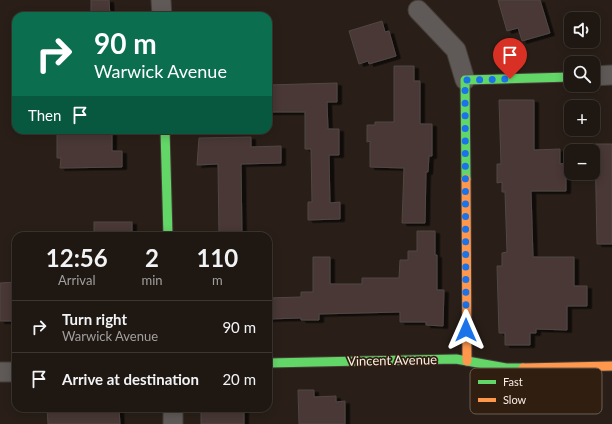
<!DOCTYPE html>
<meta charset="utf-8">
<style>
:root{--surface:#1f1712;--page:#27201b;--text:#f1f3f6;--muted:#a19f9f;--line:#3c3632}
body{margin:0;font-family:Lato,sans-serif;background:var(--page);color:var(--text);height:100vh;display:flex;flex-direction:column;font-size:15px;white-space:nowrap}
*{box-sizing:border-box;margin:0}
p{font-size:13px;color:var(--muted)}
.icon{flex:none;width:22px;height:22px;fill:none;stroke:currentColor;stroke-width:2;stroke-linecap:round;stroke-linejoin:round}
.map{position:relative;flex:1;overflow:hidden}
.details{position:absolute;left:12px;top:232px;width:260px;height:180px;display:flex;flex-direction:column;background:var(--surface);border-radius:12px;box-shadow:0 2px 10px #0003,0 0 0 1px var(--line)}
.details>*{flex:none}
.banner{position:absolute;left:12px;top:12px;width:260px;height:122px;border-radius:12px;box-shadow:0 2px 10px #0003,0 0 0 1px var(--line);background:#0b6e4f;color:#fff;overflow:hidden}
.buttons{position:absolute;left:564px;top:12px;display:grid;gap:8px}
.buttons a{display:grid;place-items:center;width:36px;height:36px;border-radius:8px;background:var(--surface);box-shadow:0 2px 10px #0003,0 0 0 1px var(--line);font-size:20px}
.pin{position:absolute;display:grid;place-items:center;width:34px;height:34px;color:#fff;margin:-41px -17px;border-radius:50% 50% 50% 0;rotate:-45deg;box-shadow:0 0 4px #0007}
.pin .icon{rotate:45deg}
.me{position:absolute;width:44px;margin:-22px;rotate:0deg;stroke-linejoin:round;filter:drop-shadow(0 0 3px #0008)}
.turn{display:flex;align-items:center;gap:14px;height:84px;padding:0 16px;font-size:18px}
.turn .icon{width:52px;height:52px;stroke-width:2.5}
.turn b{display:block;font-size:28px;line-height:34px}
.then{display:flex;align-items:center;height:38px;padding:0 16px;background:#0003;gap:8px;font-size:15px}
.eta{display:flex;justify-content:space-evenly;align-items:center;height:68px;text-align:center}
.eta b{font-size:24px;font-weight:700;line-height:28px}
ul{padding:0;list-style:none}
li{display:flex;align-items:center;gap:12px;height:52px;padding:0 16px;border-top:1px solid var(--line)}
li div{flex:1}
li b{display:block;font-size:15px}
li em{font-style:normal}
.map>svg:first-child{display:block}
.building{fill:#483834;stroke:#514744;filter:url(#shadow)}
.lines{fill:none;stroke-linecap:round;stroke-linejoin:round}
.street-casing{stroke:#453d36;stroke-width:21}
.fast-casing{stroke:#453d36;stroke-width:11}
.slow-casing{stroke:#453d36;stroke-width:11}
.street{stroke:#5f5a57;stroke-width:19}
.fast{stroke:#63d668;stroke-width:9}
.slow{stroke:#ff974d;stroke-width:9}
.route{stroke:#1a73e8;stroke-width:7;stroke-dasharray:0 12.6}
.labels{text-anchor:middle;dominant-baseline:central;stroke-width:3.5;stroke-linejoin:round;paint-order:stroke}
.street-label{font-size:13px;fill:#faede5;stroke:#301e11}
.key{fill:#301e11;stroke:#6d5c51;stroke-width:1}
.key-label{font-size:11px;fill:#faede5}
</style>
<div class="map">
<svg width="612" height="424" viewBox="0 0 612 424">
<defs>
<filter id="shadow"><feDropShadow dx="4.5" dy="2.5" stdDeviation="0" flood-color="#0009"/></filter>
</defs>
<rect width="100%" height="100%" fill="#291f18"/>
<g class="building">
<path d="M 91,0 L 109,0 L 110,16 L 91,16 Z"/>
<path d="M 498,0 L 540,0 L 550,33 L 522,41 L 518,28 L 507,31 Z"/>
<path d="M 382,21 L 385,32 L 389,31 L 396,56 L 369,64 L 368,61 L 359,64 L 349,31 Z"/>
<path d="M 394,66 L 414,66 L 414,81 L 420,81 L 420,124 L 432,124 L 432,156 L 429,156 L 428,172 L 426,172 L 425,223 L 402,223 L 404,168 L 370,167 L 370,141 L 367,142 L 367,125 L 375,125 L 375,122 L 394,122 Z"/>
<path d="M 337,83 L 337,102 L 327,102 L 328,129 L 339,129 L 339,155 L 329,155 L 330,203 L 340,202 L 340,219 L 308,220 L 308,202 L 312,202 L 311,149 L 305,149 L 305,112 L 268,112 L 268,85 Z"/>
<path d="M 499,100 L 534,100 L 534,150 L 560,149 L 560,164 L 566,163 L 566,191 L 531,191 L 533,257 L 574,257 L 574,286 L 587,286 L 587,306 L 567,306 L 567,330 L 536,329 L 536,333 L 530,333 L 530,345 L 505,345 L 505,333 L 499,333 L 497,266 L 502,266 L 502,253 L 507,252 L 505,192 L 502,192 L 502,182 L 497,183 L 497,164 L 501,164 Z"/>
<path d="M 112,133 L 112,151 L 122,151 L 122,167 L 60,168 L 61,158 L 57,158 L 57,134 Z"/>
<path d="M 251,137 L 251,147 L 281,146 L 281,163 L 241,164 L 242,236 L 219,236 L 218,164 L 197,165 L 199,138 Z"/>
<path d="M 595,144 L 612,144 L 612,244 L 597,244 Z"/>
<rect x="94" y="222" width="38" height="14"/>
<path d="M 417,231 L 435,231 L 435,255 L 437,255 L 437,290 L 444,290 L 443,326 L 426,325 L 426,322 L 400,322 L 400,312 L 319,314 L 319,320 L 301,320 L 301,318 L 268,319 L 268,298 L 301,297 L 301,292 L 313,292 L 313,257 L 330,257 L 330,284 L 362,284 L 362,278 L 399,278 L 400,260 L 408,260 L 408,251 L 417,251 Z"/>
<path d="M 16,282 L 16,321 L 0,321 L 0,283 Z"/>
<path d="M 298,390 L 314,390 L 314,397 L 336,396 L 336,402 L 345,401 L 345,424 L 299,424 Z"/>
<path d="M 47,408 L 81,408 L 81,410 L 119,409 L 120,424 L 48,424 Z"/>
<rect x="201" y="408" width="43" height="16"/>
</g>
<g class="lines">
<defs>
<g id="street">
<path d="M 161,0 L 162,16"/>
<path d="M 418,10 L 456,50 L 465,80"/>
<path d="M 593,76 L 612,75"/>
<path d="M 0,372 L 16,372"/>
<path d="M 173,408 L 173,424"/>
</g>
<g id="fast">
<path d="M 165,130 L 168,236"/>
<path d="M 466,179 L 465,80 L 571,77"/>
<path d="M 268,363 L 456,359 L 506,368 L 523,368"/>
</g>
<g id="slow">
<path d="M 466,179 L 467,361"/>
<path d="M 523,368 L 612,366"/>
</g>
</defs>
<use href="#street" class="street-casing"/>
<use href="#fast" class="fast-casing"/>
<use href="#slow" class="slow-casing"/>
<use href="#street" class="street"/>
<use href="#fast" class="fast"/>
<use href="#slow" class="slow"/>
</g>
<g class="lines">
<path class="route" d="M 466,330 L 465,80 L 510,79"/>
</g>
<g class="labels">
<g class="street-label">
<text transform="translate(392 360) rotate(-1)">Vincent Avenue</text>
</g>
</g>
<rect x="470" y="368" width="132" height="46" rx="6" class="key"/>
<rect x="478" y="380" width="18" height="4" fill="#63d668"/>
<rect x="478" y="398" width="18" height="4" fill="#ff974d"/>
<g class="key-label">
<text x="503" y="386">Fast</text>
<text x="503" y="404">Slow</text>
</g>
</svg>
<div class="buttons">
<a><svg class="icon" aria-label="sound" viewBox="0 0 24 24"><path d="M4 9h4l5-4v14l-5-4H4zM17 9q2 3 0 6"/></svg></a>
<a><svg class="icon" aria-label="search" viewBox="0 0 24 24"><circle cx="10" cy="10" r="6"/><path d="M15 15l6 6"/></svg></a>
<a>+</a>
<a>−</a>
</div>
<div class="pin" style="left:510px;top:79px;background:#d93025"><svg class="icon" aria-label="arrive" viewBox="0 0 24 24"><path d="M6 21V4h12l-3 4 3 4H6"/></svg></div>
<svg class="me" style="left:466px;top:330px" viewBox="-20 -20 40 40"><path d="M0-17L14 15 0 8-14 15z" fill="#1a73e8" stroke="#fff" stroke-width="4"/></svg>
<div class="banner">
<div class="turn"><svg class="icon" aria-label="right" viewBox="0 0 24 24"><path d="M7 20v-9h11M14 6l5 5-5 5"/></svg><div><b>90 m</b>Warwick Avenue</div></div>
<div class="then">Then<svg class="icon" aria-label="arrive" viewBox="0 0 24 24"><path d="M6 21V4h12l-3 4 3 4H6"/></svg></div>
</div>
<section class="details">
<div class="eta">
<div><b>12:56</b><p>Arrival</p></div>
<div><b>2</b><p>min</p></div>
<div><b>110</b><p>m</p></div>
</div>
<ul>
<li><svg class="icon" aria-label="right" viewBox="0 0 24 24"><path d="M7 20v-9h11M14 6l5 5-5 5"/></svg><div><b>Turn right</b><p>Warwick Avenue</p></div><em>90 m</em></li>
<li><svg class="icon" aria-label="arrive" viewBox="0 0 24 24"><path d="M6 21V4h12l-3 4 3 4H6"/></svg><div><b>Arrive at destination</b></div><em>20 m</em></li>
</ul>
</section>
</div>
